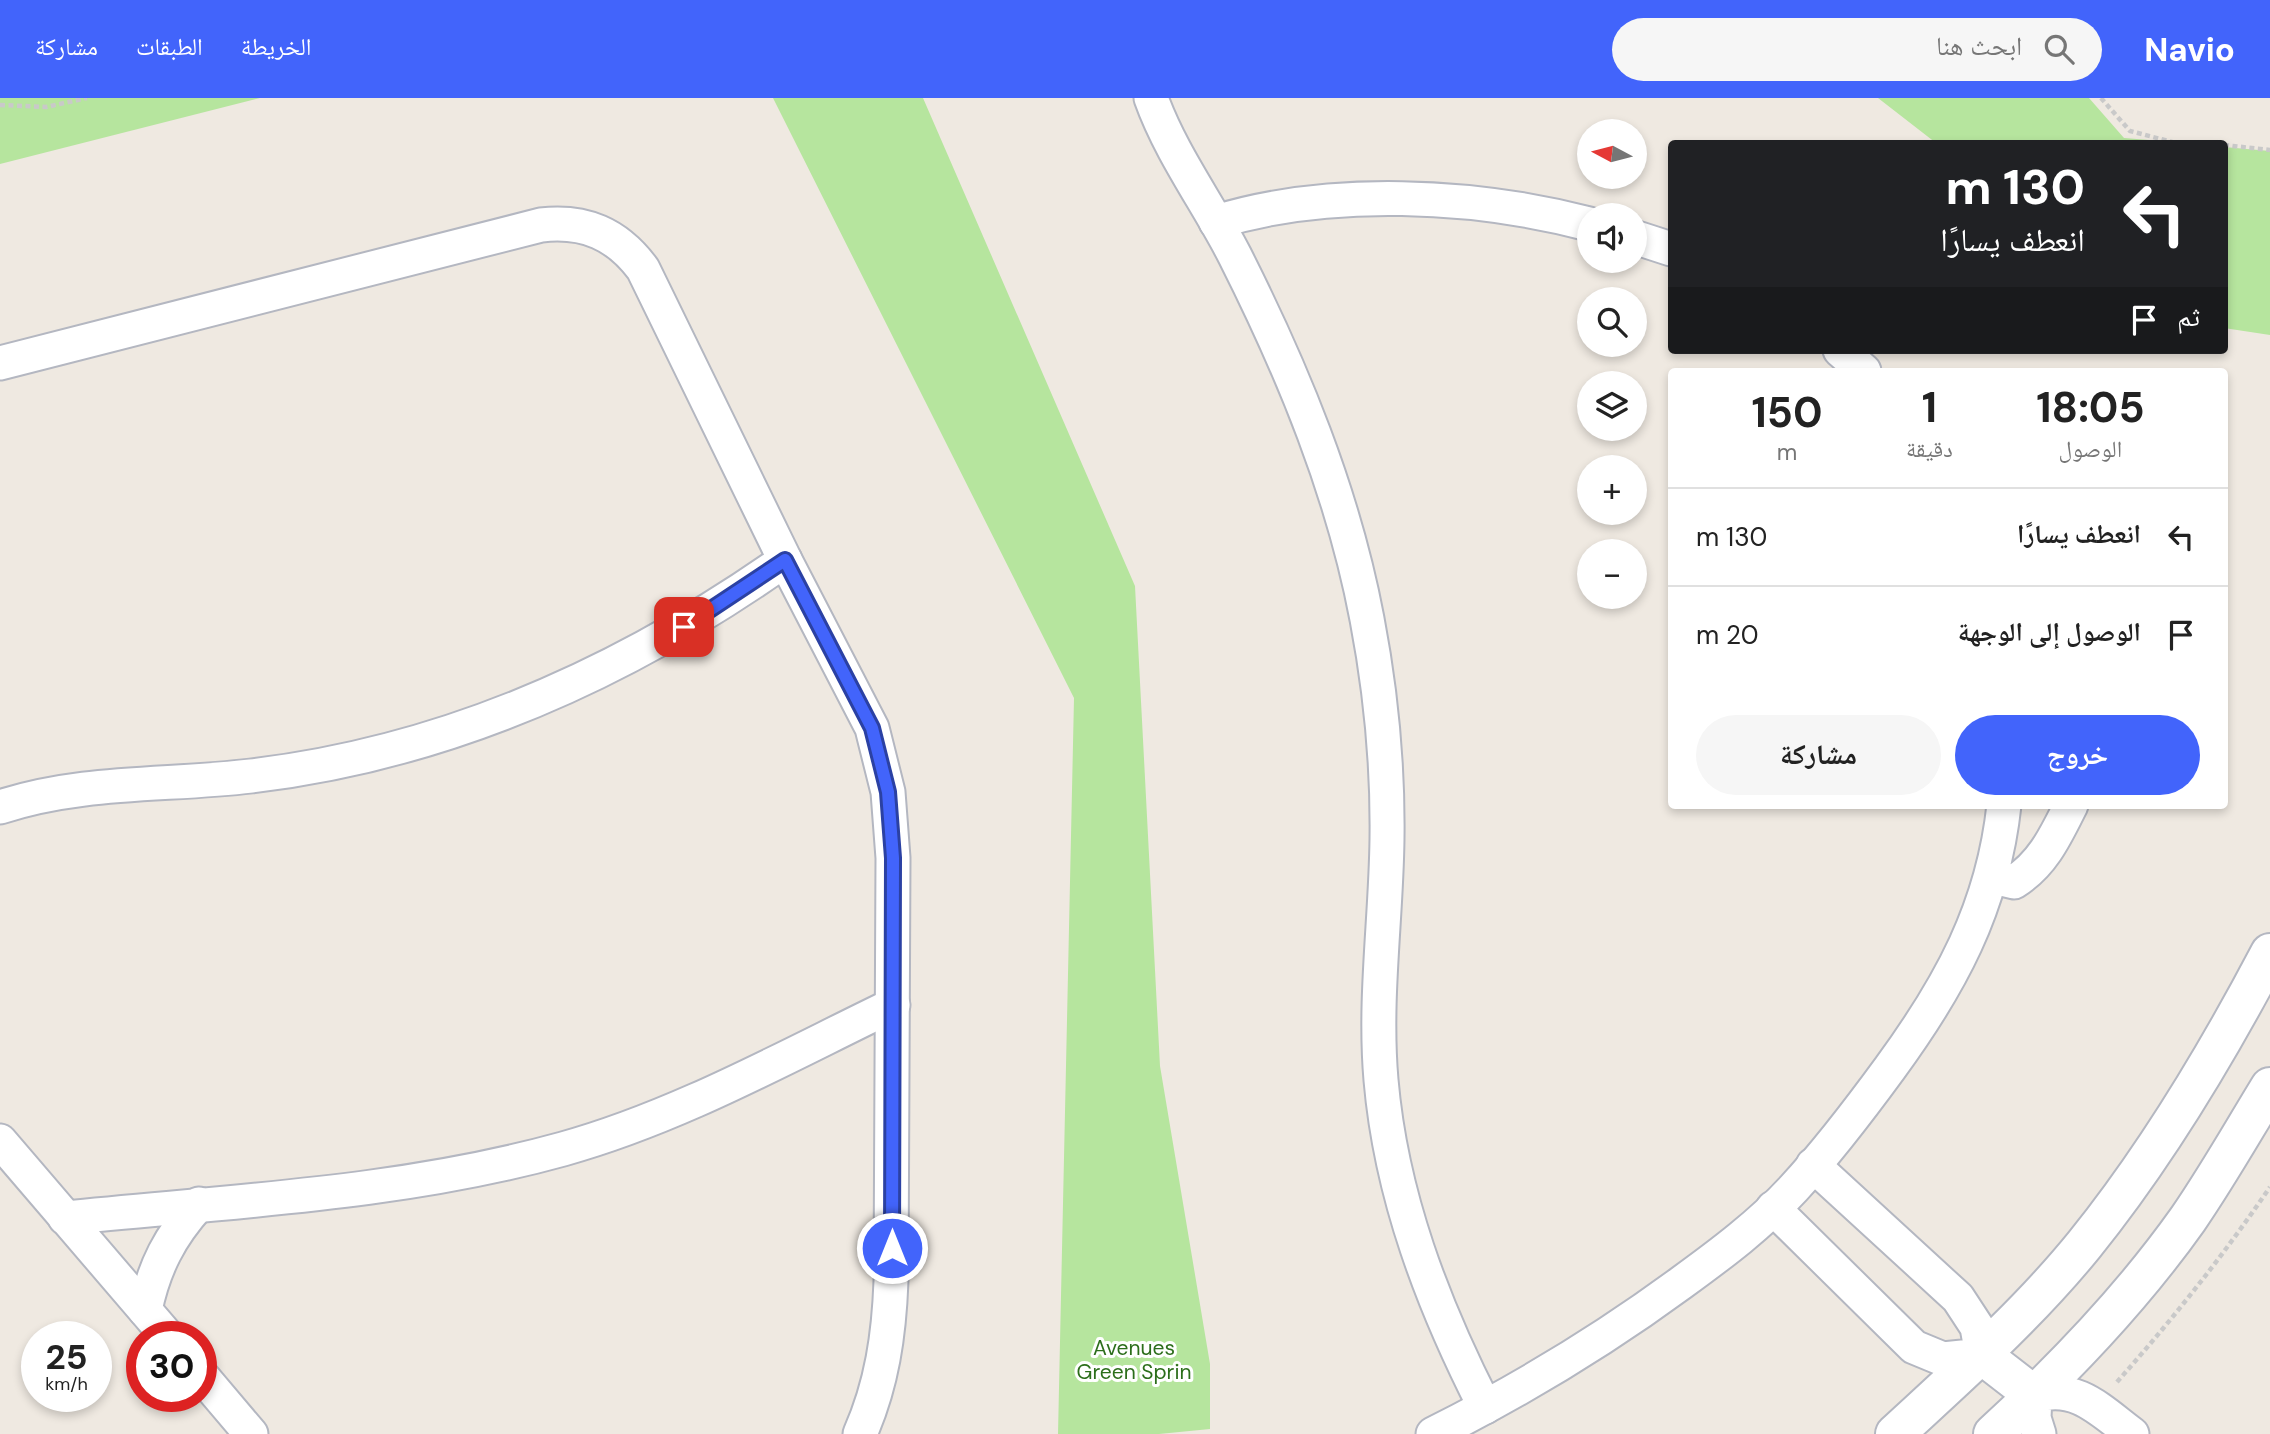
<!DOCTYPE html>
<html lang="ar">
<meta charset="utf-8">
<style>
:root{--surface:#fff;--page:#f6f6f6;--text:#222;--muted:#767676;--line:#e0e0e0;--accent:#4264fb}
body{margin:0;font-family:"DM Sans","Noto Naskh Arabic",sans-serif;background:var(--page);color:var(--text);direction:rtl;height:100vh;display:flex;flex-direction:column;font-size:26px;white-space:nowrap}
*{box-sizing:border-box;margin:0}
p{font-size:23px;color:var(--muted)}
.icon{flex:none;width:38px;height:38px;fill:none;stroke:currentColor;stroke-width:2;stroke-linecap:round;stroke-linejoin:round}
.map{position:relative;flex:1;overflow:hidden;direction:ltr}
.side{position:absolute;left:1668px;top:270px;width:560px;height:441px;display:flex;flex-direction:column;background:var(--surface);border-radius:7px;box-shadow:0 4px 10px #0003;direction:rtl}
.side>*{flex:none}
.hud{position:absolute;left:1668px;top:42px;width:560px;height:214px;border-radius:7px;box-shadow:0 4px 10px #0003;direction:rtl;background:#202124;color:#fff;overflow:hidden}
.needle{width:46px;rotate:277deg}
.fabs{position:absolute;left:1577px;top:21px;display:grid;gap:14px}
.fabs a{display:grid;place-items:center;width:70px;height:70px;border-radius:50%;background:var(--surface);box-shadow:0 4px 10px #0003;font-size:35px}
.speed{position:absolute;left:21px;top:1223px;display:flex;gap:14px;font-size:35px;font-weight:700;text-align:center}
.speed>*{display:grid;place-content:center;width:91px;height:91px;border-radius:50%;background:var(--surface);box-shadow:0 4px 10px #0003;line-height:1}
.speed small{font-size:18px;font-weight:400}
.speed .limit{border:10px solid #d22;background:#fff;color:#111}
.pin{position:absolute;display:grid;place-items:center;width:60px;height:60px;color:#fff;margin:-30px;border-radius:14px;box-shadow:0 4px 10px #0006}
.me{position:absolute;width:77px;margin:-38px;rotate:0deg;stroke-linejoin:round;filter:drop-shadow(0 0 5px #0008)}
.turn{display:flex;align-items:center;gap:24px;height:147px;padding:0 28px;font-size:32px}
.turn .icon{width:91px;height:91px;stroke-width:2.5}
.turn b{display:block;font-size:49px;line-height:60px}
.then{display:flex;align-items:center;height:66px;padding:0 28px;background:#0003;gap:14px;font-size:26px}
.eta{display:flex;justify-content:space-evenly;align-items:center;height:119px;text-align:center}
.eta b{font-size:42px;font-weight:700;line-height:49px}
.primary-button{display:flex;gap:14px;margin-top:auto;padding:14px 28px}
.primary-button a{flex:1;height:80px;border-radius:42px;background:var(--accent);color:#fff;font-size:28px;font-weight:700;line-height:80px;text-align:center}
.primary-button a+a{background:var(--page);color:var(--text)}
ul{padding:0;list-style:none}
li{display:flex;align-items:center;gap:21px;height:98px;padding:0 28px;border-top:2px solid var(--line)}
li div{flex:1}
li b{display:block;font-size:26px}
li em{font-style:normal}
header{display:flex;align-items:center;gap:42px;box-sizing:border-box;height:98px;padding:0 35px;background:var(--accent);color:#fff}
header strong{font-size:33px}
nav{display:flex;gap:38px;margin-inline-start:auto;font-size:24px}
.search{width:490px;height:63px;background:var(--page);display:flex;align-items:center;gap:18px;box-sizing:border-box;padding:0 24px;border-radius:38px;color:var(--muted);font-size:26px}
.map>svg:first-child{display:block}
.green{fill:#b6e59e}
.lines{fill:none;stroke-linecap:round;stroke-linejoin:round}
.street-casing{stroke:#b4b7c1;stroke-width:37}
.secondary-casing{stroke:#b4b7c1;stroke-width:42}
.path{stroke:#c9c9c9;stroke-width:4.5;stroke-dasharray:5 3.5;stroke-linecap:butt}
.street{stroke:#fff;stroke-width:33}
.secondary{stroke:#fff;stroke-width:38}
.route-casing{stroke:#2b41a3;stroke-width:18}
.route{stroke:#4264fb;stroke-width:12}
.labels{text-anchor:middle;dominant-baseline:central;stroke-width:6;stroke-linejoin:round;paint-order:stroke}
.park-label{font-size:21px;fill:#2c6e1b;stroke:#fff}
</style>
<header>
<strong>Navio</strong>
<div class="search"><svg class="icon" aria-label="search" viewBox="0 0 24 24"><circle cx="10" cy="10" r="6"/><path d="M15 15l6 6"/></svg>ابحث هنا</div>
<nav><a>الخريطة</a><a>الطبقات</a><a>مشاركة</a></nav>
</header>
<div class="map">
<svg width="2270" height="1336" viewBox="0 0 2270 1336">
<rect width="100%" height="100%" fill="#efe9e1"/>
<g class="green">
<path d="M 0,0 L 260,0 L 0,66 Z"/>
<path d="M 773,0 L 923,0 L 1135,488 L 1160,968 L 1210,1266 L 1210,1331 L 1159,1336 L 1058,1336 L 1074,600 Z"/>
<path d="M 1878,0 L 2089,0 L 2124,40 L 2187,45 L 1936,45 Z"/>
<path d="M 2224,49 L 2270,53 L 2270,237 L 2224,230 Z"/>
</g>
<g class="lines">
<defs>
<g id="street">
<path d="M 1151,0 C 1171,56 1208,105 1235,158 C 1293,273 1343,394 1367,521 C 1381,594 1388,667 1387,741 C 1386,822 1374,901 1381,982 C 1391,1098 1433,1207 1485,1309"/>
<path d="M 1216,124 C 1330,89 1474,96 1589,126"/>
<path d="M 1634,139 L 1671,151"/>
<path d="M 1840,252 L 1864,273"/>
<path d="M 0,265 L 541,127 C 585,122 617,136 643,171 L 785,462 L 872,630 L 888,694 L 893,760 L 891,1183 C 889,1237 882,1286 860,1336"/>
<path d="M 0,709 C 82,682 167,688 251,678 C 447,655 626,574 785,462"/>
<path d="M 1993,779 L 2014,784 C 2043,766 2056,737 2071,707"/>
<path d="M 0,1043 L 168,1239"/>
<path d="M 1773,1110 L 1914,1249 L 1943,1261 L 1982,1257 L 1977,1229 L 1958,1200 L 1813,1067"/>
<path d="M 65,1120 C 231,1103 401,1096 563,1051 C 678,1019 785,959 893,907"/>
<path d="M 145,1212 C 154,1169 170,1138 199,1106"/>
<path d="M 201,1277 L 251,1336"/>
<path d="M 1433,1336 C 1521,1292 1602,1243 1681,1185 C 1721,1156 1761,1126 1794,1090 C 1829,1052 1860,1011 1890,970 C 1950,888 1993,810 2004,707"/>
<path d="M 2039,1336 L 2034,1320 L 2035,1298 C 2076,1285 2101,1313 2132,1336"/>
</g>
<g id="secondary">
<path d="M 1982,1257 L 2035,1298"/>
<path d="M 1895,1336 C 1960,1276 2028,1216 2084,1147 C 2156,1058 2217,956 2270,855"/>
<path d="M 1993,1336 C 2064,1271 2132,1200 2188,1121 C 2217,1079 2243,1033 2270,989"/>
</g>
</defs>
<use href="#street" class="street-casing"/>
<use href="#secondary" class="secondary-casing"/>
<g class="path">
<path d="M 2101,0 L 2130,33 L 2180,46"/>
<path d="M 0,7 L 46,9 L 87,0"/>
<path d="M 2224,47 L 2270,52"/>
<path d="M 2117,1284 C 2172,1222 2223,1158 2270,1089"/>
</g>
<use href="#street" class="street"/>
<use href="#secondary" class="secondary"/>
</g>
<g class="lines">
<defs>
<path id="route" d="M 684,529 L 785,462 L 872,630 L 888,694 L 893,760 L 892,1150"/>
</defs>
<use href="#route" class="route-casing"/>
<use href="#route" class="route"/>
</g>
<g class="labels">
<g class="park-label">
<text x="1134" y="1250">Avenues<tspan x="1134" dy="24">Green Sprin</tspan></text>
</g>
</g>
</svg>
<div class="fabs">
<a><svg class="needle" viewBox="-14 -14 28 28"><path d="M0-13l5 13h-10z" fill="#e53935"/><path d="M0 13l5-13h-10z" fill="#767676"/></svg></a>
<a><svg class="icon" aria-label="sound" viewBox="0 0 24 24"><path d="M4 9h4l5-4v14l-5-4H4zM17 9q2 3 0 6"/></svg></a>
<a><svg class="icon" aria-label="search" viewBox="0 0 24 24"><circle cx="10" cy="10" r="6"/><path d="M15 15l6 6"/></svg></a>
<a><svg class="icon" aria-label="layers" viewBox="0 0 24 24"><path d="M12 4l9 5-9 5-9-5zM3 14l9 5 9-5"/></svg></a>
<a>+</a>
<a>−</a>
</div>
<div class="speed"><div>25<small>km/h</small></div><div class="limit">30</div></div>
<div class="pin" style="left:684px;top:529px;background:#d93025"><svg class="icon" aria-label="arrive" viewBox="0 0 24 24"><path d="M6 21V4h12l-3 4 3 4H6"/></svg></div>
<svg class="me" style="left:892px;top:1150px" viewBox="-20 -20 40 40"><circle r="17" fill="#4264fb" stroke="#fff" stroke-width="3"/><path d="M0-11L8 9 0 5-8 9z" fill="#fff"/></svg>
<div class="hud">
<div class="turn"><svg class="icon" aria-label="left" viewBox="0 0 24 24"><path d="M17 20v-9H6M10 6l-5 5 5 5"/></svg><div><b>130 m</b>انعطف يسارًا</div></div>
<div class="then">ثم<svg class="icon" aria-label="arrive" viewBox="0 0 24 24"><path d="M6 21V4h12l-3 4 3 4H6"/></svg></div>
</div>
<section class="side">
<div class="eta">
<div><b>18:05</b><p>الوصول</p></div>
<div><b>1</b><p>دقيقة</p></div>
<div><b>150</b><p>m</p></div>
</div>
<ul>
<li><svg class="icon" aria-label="left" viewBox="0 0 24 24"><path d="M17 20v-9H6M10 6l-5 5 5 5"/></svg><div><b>انعطف يسارًا</b></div><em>130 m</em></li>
<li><svg class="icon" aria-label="arrive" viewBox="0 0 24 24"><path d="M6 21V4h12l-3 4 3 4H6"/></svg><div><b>الوصول إلى الوجهة</b></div><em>20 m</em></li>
</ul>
<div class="primary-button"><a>خروج</a><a>مشاركة</a></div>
</section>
</div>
